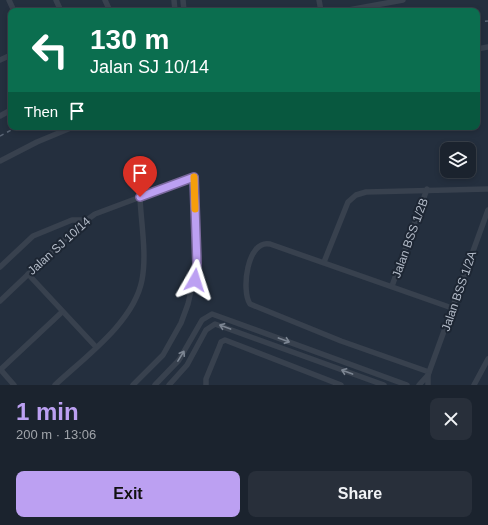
<!DOCTYPE html>
<meta charset="utf-8">
<style>
:root{--surface:#1b232e;--page:#282f3a;--text:#f1f3f6;--muted:#a0a4aa;--line:#39404a;--accent:#bca0f2}
body{margin:0;font-family:Helvetica,sans-serif;background:var(--page);color:var(--text);height:100vh;display:flex;flex-direction:column;font-size:15px;white-space:nowrap}
*{box-sizing:border-box;margin:0}
p{font-size:13px;color:var(--muted)}
.icon{flex:none;width:22px;height:22px;fill:none;stroke:currentColor;stroke-width:2;stroke-linecap:round;stroke-linejoin:round}
.map{position:relative;height:385px;overflow:hidden}
.sheet{display:flex;flex-direction:column;background:var(--surface);flex:1}
.sheet>*{flex:none}
.hud{position:absolute;left:8px;top:8px;width:472px;height:122px;border-radius:8px;box-shadow:0 2px 6px #0003,0 0 0 1px var(--line);background:#0b6e4f;color:#fff;overflow:hidden}
.fabs{position:absolute;left:440px;top:142px;display:grid;gap:8px}
.fabs a{display:grid;place-items:center;width:36px;height:36px;border-radius:8px;background:var(--surface);box-shadow:0 2px 6px #0003,0 0 0 1px var(--line);font-size:20px}
.pin{position:absolute;display:grid;place-items:center;width:34px;height:34px;color:#fff;margin:-41px -17px;border-radius:50% 50% 50% 0;rotate:-45deg;box-shadow:0 0 4px #0007}
.pin .icon{rotate:45deg}
.me{position:absolute;width:44px;margin:-22px;rotate:6deg;stroke-linejoin:round;filter:drop-shadow(0 0 3px #0008)}
.turn{display:flex;align-items:center;gap:14px;height:84px;padding:0 16px;font-size:18px}
.turn .icon{width:52px;height:52px;stroke-width:2.5}
.turn b{display:block;font-size:28px;line-height:34px}
.then{display:flex;align-items:center;height:38px;padding:0 16px;background:#0003;gap:8px;font-size:15px}
.round{display:grid;place-items:center;flex:none;width:42px;height:42px;border-radius:8px;background:var(--page)}
.head{display:flex;align-items:center;justify-content:space-between;height:68px;padding:0 16px}
h1{font-size:24px;font-weight:600;line-height:30px;color:var(--accent)}
.button{display:flex;gap:8px;margin-top:auto;padding:8px 16px}
.button a{flex:1;height:46px;border-radius:8px;background:var(--accent);color:#111;font-size:16px;font-weight:600;line-height:46px;text-align:center}
.button a+a{background:var(--page);color:var(--text)}
.map>svg:first-child{display:block}
.lines{fill:none;stroke-linecap:round;stroke-linejoin:round}
.minor{stroke:#38414e;stroke-width:5.5}
.rail{stroke:#5a6575;stroke-width:1.5;stroke-dasharray:4 4;stroke-linecap:butt}
.oneway{stroke:#7c8592}
.route-casing{stroke:#7a689d;stroke-width:10}
.route{stroke:#bca0f2;stroke-width:7}
.slow{stroke:#f59e0b;stroke-width:7}
.labels{text-anchor:middle;dominant-baseline:central;stroke-width:4;stroke-linejoin:round;paint-order:stroke}
.street-label{font-size:12px;fill:#b4bcc9;stroke:#1d2633}
</style>
<div class="map">
<svg width="488" height="385" viewBox="0 0 488 385">
<rect width="100%" height="100%" fill="#242f3e"/>
<g class="lines">
<g class="minor">
<path d="M 9,0 L 14,11"/>
<path d="M 56,0 L 61,11"/>
<path d="M 105,0 L 110,11"/>
<path d="M 174,0 L 175,11"/>
<path d="M 183,0 L 184,11"/>
<path d="M 319,0 L 321,11"/>
<path d="M 343,11 L 403,0"/>
<path d="M 477,49 L 488,47"/>
<path d="M 0,60 L 11,55"/>
<path d="M 0,116 L 11,110"/>
<path d="M 0,161 L 37,142 L 73,127"/>
<path d="M 324,262 L 348,202 L 356,195 L 366,192 L 488,189"/>
<path d="M 0,267 L 33,236 L 72,220 L 87,220"/>
<path d="M 28,274 L 96,347"/>
<path d="M 392,286 L 427,189"/>
<path d="M 0,301 L 80,225 L 95,214 L 194,177 L 197,264 L 188,304 L 181,323 L 163,355 L 133,385"/>
<path d="M 0,369 L 14,385"/>
<path d="M 0,370 L 62,312"/>
<path d="M 429,372 L 341,341 L 250,304 C 241,291 247,239 270,244 L 452,308"/>
<path d="M 428,375 L 488,210"/>
<path d="M 55,385 C 85,357 134,322 142,280 C 147,254 141,224 140,197"/>
<path d="M 155,385 L 179,360 L 202,320 L 212,314 L 407,385"/>
<path d="M 169,385 L 187,365 L 206,330 L 215,324 L 384,385"/>
<path d="M 206,385 L 206,379 L 220,345 L 221,342 L 225,340 L 341,385"/>
<path d="M 419,385 L 428,375 L 428,385"/>
<path d="M 474,385 L 488,359"/>
</g>
<g class="rail">
<path d="M 477,22 L 488,21"/>
<path d="M 0,136 L 17,127"/>
</g>
</g>
<defs><path id="oneway-shaft" d="M-6 0H5M1.5-3L5.5 0L1.5 3" fill="none" stroke-width="1.6" stroke-linecap="round" stroke-linejoin="round"/></defs>
<g class="oneway">
<use href="#oneway-shaft" transform="translate(225 327) rotate(-160)"/>
<use href="#oneway-shaft" transform="translate(284 340) rotate(20)"/>
<use href="#oneway-shaft" transform="translate(181 356) rotate(-58)"/>
<use href="#oneway-shaft" transform="translate(347 372) rotate(-160)"/>
</g>
<g class="lines">
<defs>
<path id="route" d="M 140,197 L 194,177 L 197,264 L 195,280"/>
</defs>
<use href="#route" class="route-casing"/>
<use href="#route" class="route"/>
<path class="slow" d="M 194,177 L 195,209"/>
</g>
<g class="labels">
<g class="street-label">
<text transform="translate(410 238) rotate(-70)">Jalan BSS 1/2B</text>
<text transform="translate(59 246) rotate(-42)">Jalan SJ 10/14</text>
<text transform="translate(459 291) rotate(-71)">Jalan BSS 1/2A</text>
</g>
</g>
</svg>
<div class="fabs">
<a><svg class="icon" aria-label="layers" viewBox="0 0 24 24"><path d="M12 4l9 5-9 5-9-5zM3 14l9 5 9-5"/></svg></a>
</div>
<div class="pin" style="left:140px;top:197px;background:#d93025"><svg class="icon" aria-label="arrive" viewBox="0 0 24 24"><path d="M6 21V4h12l-3 4 3 4H6"/></svg></div>
<svg class="me" style="left:195px;top:280px" viewBox="-20 -20 40 40"><path d="M0-17L14 15 0 8-14 15z" fill="#bca0f2" stroke="#fff" stroke-width="4"/></svg>
<div class="hud">
<div class="turn"><svg class="icon" aria-label="left" viewBox="0 0 24 24"><path d="M17 20v-9H6M10 6l-5 5 5 5"/></svg><div><b>130 m</b>Jalan SJ 10/14</div></div>
<div class="then">Then<svg class="icon" aria-label="arrive" viewBox="0 0 24 24"><path d="M6 21V4h12l-3 4 3 4H6"/></svg></div>
</div>
</div>
<section class="sheet">
<div class="head"><div><h1>1 min</h1><p>200 m · 13:06</p></div><a class="round"><svg class="icon" aria-label="close" viewBox="0 0 24 24"><path d="M6 6l12 12M18 6L6 18"/></svg></a></div>
<div class="button"><a>Exit</a><a>Share</a></div>
</section>
